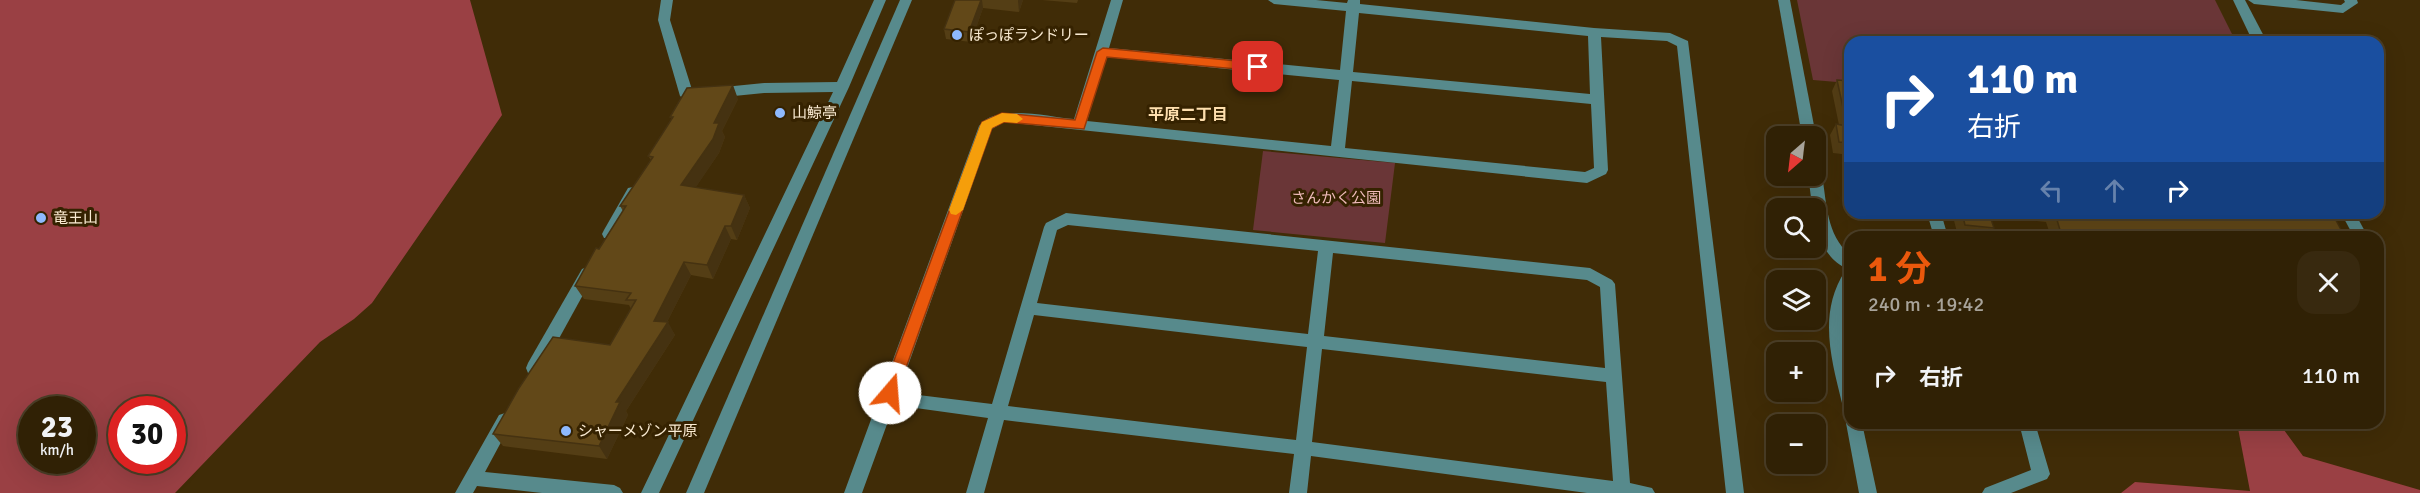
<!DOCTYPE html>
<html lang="ja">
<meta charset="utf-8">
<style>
:root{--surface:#302105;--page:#38290f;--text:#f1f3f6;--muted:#a8a39a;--line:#4b3e27;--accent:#ea580c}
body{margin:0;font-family:Signika,"Noto Sans JP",sans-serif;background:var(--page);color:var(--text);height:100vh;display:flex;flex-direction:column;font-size:22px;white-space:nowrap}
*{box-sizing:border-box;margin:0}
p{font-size:20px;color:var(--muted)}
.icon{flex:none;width:33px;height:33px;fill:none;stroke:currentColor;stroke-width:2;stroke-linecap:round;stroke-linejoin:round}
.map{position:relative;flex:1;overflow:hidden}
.drawer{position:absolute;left:1844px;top:231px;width:540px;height:198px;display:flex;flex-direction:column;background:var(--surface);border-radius:18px;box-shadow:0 6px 24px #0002,0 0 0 2px var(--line)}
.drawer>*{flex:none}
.top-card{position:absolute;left:1844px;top:36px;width:540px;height:183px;border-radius:18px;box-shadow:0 6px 24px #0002,0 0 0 2px var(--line);background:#1a4fa0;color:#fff;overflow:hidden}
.needle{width:39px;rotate:208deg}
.fabs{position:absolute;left:1766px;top:126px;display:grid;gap:12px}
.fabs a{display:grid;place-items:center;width:60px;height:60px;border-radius:12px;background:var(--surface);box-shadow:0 6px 24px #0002,0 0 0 2px var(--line);font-size:30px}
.speed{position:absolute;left:18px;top:396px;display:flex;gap:12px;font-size:30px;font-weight:700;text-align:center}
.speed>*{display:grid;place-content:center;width:78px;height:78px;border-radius:50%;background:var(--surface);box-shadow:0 6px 24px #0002,0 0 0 2px var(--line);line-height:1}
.speed small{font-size:15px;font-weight:400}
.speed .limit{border:9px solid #d22;background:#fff;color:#111}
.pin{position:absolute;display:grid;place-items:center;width:51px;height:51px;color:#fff;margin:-26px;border-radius:12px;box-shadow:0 3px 9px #0006}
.me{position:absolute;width:66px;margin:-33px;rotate:18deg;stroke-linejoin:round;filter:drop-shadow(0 0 4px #0008)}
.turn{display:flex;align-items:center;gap:21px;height:126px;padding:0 24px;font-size:27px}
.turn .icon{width:78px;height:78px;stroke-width:2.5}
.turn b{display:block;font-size:42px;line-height:51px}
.lanes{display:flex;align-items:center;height:57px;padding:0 24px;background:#0003;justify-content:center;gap:30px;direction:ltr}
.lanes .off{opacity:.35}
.round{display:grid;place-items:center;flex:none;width:63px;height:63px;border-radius:18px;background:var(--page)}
.headline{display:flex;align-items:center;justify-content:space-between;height:102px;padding:0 24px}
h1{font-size:36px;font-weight:700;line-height:45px;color:var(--accent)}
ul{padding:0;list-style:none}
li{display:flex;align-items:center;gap:18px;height:84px;padding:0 24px}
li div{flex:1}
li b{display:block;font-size:22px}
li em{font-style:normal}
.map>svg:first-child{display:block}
.green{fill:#6a3637}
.forest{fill:#9a4044;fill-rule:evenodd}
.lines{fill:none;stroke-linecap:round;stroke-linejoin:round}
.minor{fill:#578a8c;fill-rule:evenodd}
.wall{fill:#543e15}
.shaded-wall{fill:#453211}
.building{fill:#624818;stroke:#453211;stroke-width:1.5}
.route{fill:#ea580c;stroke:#983908;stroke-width:1.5}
.slow{fill:#f59e0b}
.poi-dot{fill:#8eb9fd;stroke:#352200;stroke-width:2}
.labels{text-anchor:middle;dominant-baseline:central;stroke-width:6;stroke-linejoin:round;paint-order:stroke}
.poi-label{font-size:15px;fill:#faebd2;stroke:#352200;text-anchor:start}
.park-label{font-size:15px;fill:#efbbba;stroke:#352200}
.neighbourhood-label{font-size:16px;font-weight:bold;fill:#fedfae;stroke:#352200}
</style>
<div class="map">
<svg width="2420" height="493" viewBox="0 0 2420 493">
<rect width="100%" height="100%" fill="#402c07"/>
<g class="green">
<path d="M 1797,0 L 2215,0 L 2236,42 L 1850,42 L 1849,83 L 1813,80 Z"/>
<path d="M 1263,151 L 1395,163 L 1385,243 L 1253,230 Z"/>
</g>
<g class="forest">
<path d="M 0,0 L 470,0 L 502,115 L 372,303 L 354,319 L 320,342 L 175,493 L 0,493 ZM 32,410 L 82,410 L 82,460 L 32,460 ZM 122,410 L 172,410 L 172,460 L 122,460 Z"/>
<path d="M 2237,423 L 2279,423 L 2303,456 L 2420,490 L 2420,493 L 2121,493 L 2135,482 L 2250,491 Z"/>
</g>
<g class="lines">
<g class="minor">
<path d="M 661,0 L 673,0 L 670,20 L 694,96 L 687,101 L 680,96 L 658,20 Z"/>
<path d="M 874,0 L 886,0 L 849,87 L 659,493 L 641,493 L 833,92 L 764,93 L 714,98 L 707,93 L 714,88 L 764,83 L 837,82 Z"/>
<path d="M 900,0 L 912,0 L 704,493 L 686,493 Z"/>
<path d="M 1111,0 L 1123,0 L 1109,48 L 1340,70 L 1346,11 L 1274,4 L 1268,0 L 1316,0 L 1347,3 L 1348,0 L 1360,0 L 1360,4 L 1594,28 L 1670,33 L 1688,41 L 1744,493 L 1726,493 L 1677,46 L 1667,41 L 1601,37 L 1608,170 L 1606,174 L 1587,183 L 1004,122 L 992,129 L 899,391 L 902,393 L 992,404 L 1044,227 L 1046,223 L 1066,213 L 1590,268 L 1612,280 L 1615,284 L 1630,483 L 1652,488 L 1655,493 L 1587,493 L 1311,456 L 1307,493 L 1289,493 L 1294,454 L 1004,420 L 984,493 L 966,493 L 988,418 L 894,405 L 862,493 L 844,493 L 979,126 C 995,103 1049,117 1074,119 ZM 1359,13 L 1588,36 L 1590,94 L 1353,72 ZM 1106,57 L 1339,80 L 1331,146 L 1087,121 ZM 1352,81 L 1591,104 L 1594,168 L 1585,172 L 1345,148 ZM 1068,225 L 1318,251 L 1308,334 L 1037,303 L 1057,230 ZM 1333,253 L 1587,280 L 1600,287 L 1605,368 L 1324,336 ZM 1034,315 L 1307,347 L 1296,440 L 1008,406 ZM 1322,349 L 1606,382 L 1613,481 L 1312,442 Z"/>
<path d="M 1778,0 L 1790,0 L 1816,136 L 1815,138 L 1802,136 Z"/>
<path d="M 2233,0 L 2245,0 L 2267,42 L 2253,42 Z"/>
<path d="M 2248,0 L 2296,0 L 2341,5 L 2345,2 L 2344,0 L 2357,0 L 2358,3 L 2343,13 L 2254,4 Z"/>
<path d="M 1815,170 L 1822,175 C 1827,204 1826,234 1850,255 L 1850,289 L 1844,320 L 1850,365 L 1850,410 L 1844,408 L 1842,403 C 1831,358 1818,313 1845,271 L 1848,269 C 1814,256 1813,206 1808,176 L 1815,176 Z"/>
<path d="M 633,187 L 638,188 L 640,192 L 614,238 L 604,238 L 602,234 L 604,230 L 628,188 Z"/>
<path d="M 1927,213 L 1941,213 L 1948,237 L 1934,237 Z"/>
<path d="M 2341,213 L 2355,213 L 2368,237 L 2354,237 Z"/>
<path d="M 587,267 L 592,269 L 595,273 L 540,373 L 534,375 L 528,373 L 526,368 L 528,363 L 582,269 Z"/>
<path d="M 505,413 L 511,415 L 513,420 L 485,472 L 614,485 L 620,488 L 623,493 L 542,493 L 477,486 L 473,493 L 455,493 L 499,415 Z"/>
<path d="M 1850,417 L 1850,423 L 1862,423 L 1877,493 L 1859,493 L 1846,423 Z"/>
<path d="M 2019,423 L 2035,423 L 2050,474 L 2047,479 L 2011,493 L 1982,493 L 1985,488 L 2031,470 Z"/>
</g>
</g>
<g class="wall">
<path d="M 955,0 L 1023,0 L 1019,12 L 983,8 L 971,42 L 946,39 L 944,29 Z"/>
<path d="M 1042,0 L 1078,0 L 1077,3 Z"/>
<path d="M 1837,80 L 1850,81 L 1850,155 L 1833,153 L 1830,135 L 1836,124 L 1839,125 L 1832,91 Z"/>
<path d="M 738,99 L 722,131 L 725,137 L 719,153 L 695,188 L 744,195 L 750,208 L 737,240 L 731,239 L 713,279 L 691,275 L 667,322 L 675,335 L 626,411 L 628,415 L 607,459 L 503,446 L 493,434 L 610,345 L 631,309 L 629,305 L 584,299 L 575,286 L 623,211 L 620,206 L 651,160 L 648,156 L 672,120 L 670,117 Z"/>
<path d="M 1952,213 L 2332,213 L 2345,237 L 2051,237 L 2046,222 L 1990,216 L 1994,228 L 1987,237 L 1970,237 L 1958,236 Z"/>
</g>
<g class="shaded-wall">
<path d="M 981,0 L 982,0 L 983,8 L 971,42 L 969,32 Z"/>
<path d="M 1018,0 L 1023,0 L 1019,12 L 1018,1 Z"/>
<path d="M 733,85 L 738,99 L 722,131 L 725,137 L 719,153 L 688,199 L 681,185 L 714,123 Z"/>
<path d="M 744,195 L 750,208 L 737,240 L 731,226 Z"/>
<path d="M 725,226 L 731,239 L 713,279 L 707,265 Z"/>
<path d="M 684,262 L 691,275 L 665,326 L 668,322 L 675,335 L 626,411 L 628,415 L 607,459 L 599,446 L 616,402 L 654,321 Z"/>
</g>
<g class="building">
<path d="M 955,0 L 981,0 L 969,32 L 944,29 Z"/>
<path d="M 1837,80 L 1850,81 L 1850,143 L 1839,142 L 1836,124 L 1847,126 Z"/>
<path d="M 733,85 L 714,123 L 719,123 L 713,139 L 681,185 L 744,195 L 731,226 L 725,226 L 707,265 L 684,262 L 654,321 L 668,322 L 616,402 L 620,402 L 599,446 L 493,434 L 519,388 L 553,337 L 610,345 L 636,300 L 626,300 L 631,293 L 575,286 L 596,248 L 599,249 L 626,206 L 620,206 L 653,157 L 648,156 L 673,117 L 670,117 L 687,88 Z"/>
<path d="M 1962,213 L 1989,213 L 1994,228 L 1965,225 Z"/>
<path d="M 2055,213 L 2332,213 L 2345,237 L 2062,237 Z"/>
</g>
<path class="route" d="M 1103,48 L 1258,63 L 1264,67 L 1258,71 L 1107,57 L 1084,129 L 1004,122 L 992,128 L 897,393 L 895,397 L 890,399 L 884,397 L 882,393 L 982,122 L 1002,113 L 1075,120 L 1097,52 Z"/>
<path class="slow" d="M 1002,113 L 1017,114 L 1023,119 L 1017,123 L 1004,122 L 992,128 L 963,210 L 956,215 L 951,214 L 949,210 L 980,126 L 982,122 Z"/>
<g class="poi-dot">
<circle cx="957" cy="35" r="6"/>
<circle cx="780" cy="113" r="6"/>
<circle cx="41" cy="218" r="6"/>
<circle cx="566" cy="431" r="6"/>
</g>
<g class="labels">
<g class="poi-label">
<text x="969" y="35">ぽっぽランドリー</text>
<text x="792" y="113">山鯨亭</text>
<text x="53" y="218">竜王山</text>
<text x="578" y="431">シャーメゾン平原</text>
</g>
<g class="park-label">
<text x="1336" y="198">さんかく公園</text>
</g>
<g class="neighbourhood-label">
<text x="1188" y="115">平原二丁目</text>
</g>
</g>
</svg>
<div class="fabs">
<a><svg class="needle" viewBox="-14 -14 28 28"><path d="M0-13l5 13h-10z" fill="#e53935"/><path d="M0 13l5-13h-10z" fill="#a8a39a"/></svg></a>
<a><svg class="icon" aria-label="search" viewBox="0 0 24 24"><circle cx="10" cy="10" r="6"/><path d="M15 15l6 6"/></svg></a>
<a><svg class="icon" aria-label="layers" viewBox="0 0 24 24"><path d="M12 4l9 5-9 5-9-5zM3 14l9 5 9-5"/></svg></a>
<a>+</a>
<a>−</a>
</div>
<div class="speed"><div>23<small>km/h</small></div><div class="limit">30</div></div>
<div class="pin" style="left:1258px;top:67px;background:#d93025"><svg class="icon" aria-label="arrive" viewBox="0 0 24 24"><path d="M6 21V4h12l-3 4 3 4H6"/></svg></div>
<svg class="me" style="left:890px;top:393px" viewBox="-20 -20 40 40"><circle r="19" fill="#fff"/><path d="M0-13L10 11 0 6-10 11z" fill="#ea580c"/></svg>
<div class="top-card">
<div class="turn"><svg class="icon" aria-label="right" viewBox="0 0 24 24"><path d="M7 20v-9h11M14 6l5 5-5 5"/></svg><div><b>110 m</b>右折</div></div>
<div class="lanes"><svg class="icon off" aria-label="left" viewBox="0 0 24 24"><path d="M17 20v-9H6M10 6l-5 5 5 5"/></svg><svg class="icon off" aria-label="ahead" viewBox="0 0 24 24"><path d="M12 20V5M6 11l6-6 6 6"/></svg><svg class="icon" aria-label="right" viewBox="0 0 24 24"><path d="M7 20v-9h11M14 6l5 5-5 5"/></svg></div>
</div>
<section class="drawer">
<div class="headline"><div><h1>1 分</h1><p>240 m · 19:42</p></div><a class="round"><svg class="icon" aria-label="close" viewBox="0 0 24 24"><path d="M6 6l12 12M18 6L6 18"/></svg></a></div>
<ul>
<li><svg class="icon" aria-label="right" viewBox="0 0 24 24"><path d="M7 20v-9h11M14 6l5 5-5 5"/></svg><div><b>右折</b></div><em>110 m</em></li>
</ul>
</section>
</div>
